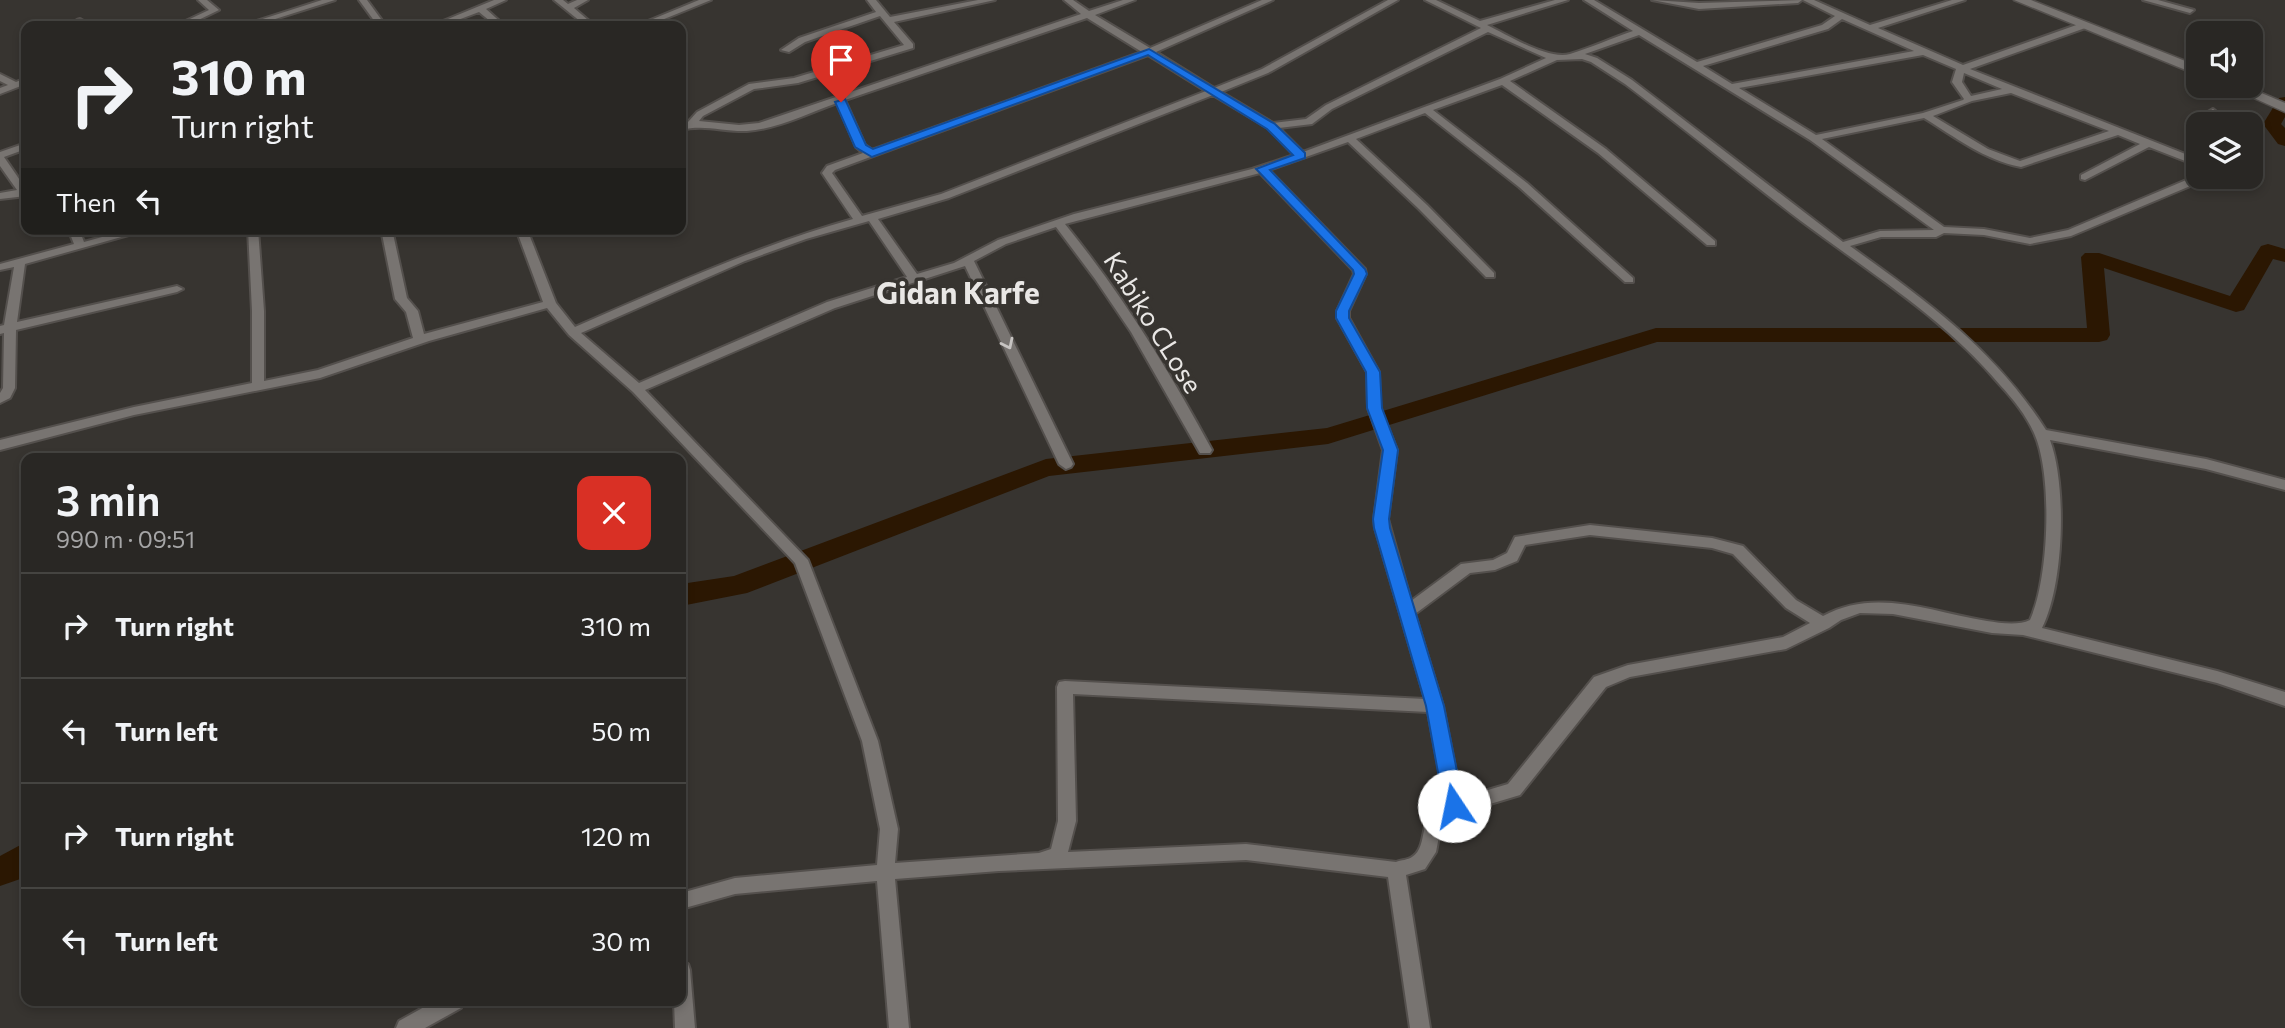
<!DOCTYPE html>
<meta charset="utf-8">
<style>
:root{--surface:#292724;--page:#312f2c;--text:#f1f3f6;--muted:#a5a5a6;--line:#454441}
body{margin:0;font-family:Commissioner,sans-serif;background:var(--page);color:var(--text);height:100vh;display:flex;flex-direction:column;font-size:26px;white-space:nowrap}
*{box-sizing:border-box;margin:0}
p{font-size:23px;color:var(--muted)}
.icon{flex:none;width:38px;height:38px;fill:none;stroke:currentColor;stroke-width:2;stroke-linecap:round;stroke-linejoin:round}
.map{position:relative;flex:1;overflow:hidden}
.sheet{position:absolute;left:21px;top:453px;width:665px;height:553px;display:flex;flex-direction:column;background:var(--surface);border-radius:14px;box-shadow:0 4px 10px #0003,0 0 0 2px var(--line)}
.sheet>*{flex:none}
.top-card{position:absolute;left:21px;top:21px;width:665px;height:214px;border-radius:14px;box-shadow:0 4px 10px #0003,0 0 0 2px var(--line);background:#292724;color:var(--text);overflow:hidden}
.tools{position:absolute;left:2186px;top:21px;display:grid;gap:14px}
.tools a{display:grid;place-items:center;width:77px;height:77px;border-radius:14px;background:var(--surface);box-shadow:0 4px 10px #0003,0 0 0 2px var(--line);font-size:35px}
.pin{position:absolute;display:grid;place-items:center;width:60px;height:60px;color:#fff;margin:-72px -30px;border-radius:50% 50% 50% 0;rotate:-45deg;box-shadow:0 0 7px #0007}
.pin .icon{rotate:45deg}
.me{position:absolute;width:77px;margin:-38px;rotate:349deg;stroke-linejoin:round;filter:drop-shadow(0 0 5px #0008)}
.turn{display:flex;align-items:center;gap:24px;height:147px;padding:0 35px;font-size:32px}
.turn .icon{width:91px;height:91px;stroke-width:2.5}
.turn b{display:block;font-size:49px;line-height:60px}
.then{display:flex;align-items:center;height:66px;padding:0 35px;background:#0003;gap:14px;font-size:26px}
.round{display:grid;place-items:center;flex:none;width:74px;height:74px;border-radius:14px;background:var(--page)}
.head{display:flex;align-items:center;justify-content:space-between;height:119px;padding:0 35px}
h1{font-size:42px;font-weight:600;line-height:52px}
ul{padding:0;list-style:none}
li{display:flex;align-items:center;gap:21px;height:105px;padding:0 35px;border-top:2px solid var(--line)}
li div{flex:1}
li b{display:block;font-size:26px}
li em{font-style:normal}
.map>svg:first-child{display:block}
.lines{fill:none;stroke-linecap:round;stroke-linejoin:round}
.river{fill:#2b1702;fill-rule:evenodd}
.street-casing{stroke:#54504d;stroke-width:4}
.secondary-casing{stroke:#54504d;stroke-width:3}
.street{fill:#787471;fill-rule:evenodd}
.secondary{fill:#787471;fill-rule:evenodd}
.oneway{stroke:#c7c4c2}
.route{fill:#1a73e8;stroke:#114b97;stroke-width:2}
.labels{text-anchor:middle;dominant-baseline:central;stroke-width:7;stroke-linejoin:round;paint-order:stroke}
.street-label{font-size:26px;fill:#e9e7e5;stroke:#373430}
.quarter-label{font-size:30px;font-weight:bold;fill:#e9e7e5;stroke:#373430}
</style>
<div class="map">
<svg width="2285" height="1028" viewBox="0 0 2285 1028">
<rect width="100%" height="100%" fill="#373430"/>
<g class="lines">
<g class="river">
<path d="M 2285,97 L 2285,117 L 2281,124 L 2285,128 L 2285,146 L 2278,144 L 2263,124 L 2279,98 Z"/>
<path d="M 2268,244 L 2285,249 L 2285,262 L 2273,259 L 2244,310 L 2236,312 L 2104,268 L 2110,335 L 2107,340 L 2099,342 L 1657,342 L 1328,444 L 1049,476 L 747,593 L 681,606 L 681,584 L 734,576 L 1046,459 L 1327,428 L 1656,328 L 2087,328 L 2081,257 L 2085,253 L 2099,253 L 2230,296 L 2261,246 Z"/>
<path d="M 26,842 L 26,877 L 0,886 L 0,856 Z"/>
</g>
<defs>
<g id="street">
<path d="M 198,0 L 207,0 L 219,10 L 186,26 L 175,26 L 209,10 Z"/>
<path d="M 322,0 L 335,0 L 253,26 L 241,26 Z"/>
<path d="M 359,0 L 367,0 L 386,26 L 378,26 Z"/>
<path d="M 494,0 L 506,0 L 486,9 L 505,26 L 496,26 L 479,12 L 442,26 L 431,26 Z"/>
<path d="M 554,0 L 563,0 L 568,4 L 577,0 L 588,0 L 574,8 L 595,26 L 586,26 Z"/>
<path d="M 699,0 L 711,0 L 647,26 L 636,26 Z"/>
<path d="M 867,0 L 876,0 L 890,17 L 978,0 L 995,0 L 894,22 L 913,44 L 913,48 L 798,83 L 754,89 L 703,116 L 699,121 L 739,125 L 759,123 L 1081,14 L 1064,0 L 1073,0 L 1089,11 L 1123,0 L 1135,0 L 1095,15 L 1150,48 L 1262,0 L 1273,0 L 1156,52 L 1214,88 L 1262,69 L 1388,0 L 1398,0 L 1268,73 L 1221,92 L 1273,123 L 1306,119 L 1326,105 L 1481,28 L 1425,0 L 1436,0 L 1480,21 L 1555,0 L 1568,0 L 1487,25 C 1508,35 1547,60 1570,54 C 1590,48 1612,38 1633,31 L 1584,0 L 1594,0 L 1697,62 L 1822,25 L 1835,16 L 1803,0 L 1814,0 L 1870,25 L 1952,0 L 1965,0 L 1878,28 L 1963,65 L 2082,23 L 2088,23 L 2088,27 L 1970,69 L 2198,159 L 2198,166 L 2149,147 L 2085,180 L 2081,179 L 2081,175 L 2140,144 L 2118,135 L 2021,167 C 1984,160 1955,137 1924,118 L 1822,139 L 1944,227 L 1984,229 L 2030,238 L 2068,230 L 2198,175 L 2208,177 L 2207,179 L 2071,236 L 2030,244 L 1984,235 L 1944,233 L 1936,237 L 1881,237 L 1850,246 C 1928,302 1994,349 2046,430 L 2206,459 L 2285,480 L 2285,490 L 2206,469 L 2050,440 C 2067,486 2064,584 2042,628 L 2217,671 L 2285,692 L 2285,706 L 2217,683 L 2023,635 L 1992,633 L 1893,614 L 1860,613 L 1841,620 L 1829,628 L 1786,649 L 1630,677 L 1606,687 L 1520,795 L 1450,816 L 1441,826 L 1436,852 L 1425,869 L 1406,875 L 1430,1028 L 1410,1028 L 1388,877 L 1246,860 L 999,871 L 895,879 L 909,1028 L 889,1028 L 877,881 L 735,894 L 681,909 L 681,893 L 735,878 L 877,865 L 880,829 L 862,741 L 795,563 L 633,392 L 569,335 L 547,308 L 429,341 L 320,378 L 134,415 L 0,450 L 0,440 L 134,407 L 252,383 L 252,311 L 248,229 L 258,229 L 264,311 L 264,381 L 318,370 L 413,338 L 406,312 L 395,299 L 381,229 L 392,229 L 407,298 L 418,311 L 424,334 L 543,302 L 516,229 L 527,229 L 556,303 L 575,327 C 667,287 757,246 853,219 L 822,173 L 827,166 L 863,153 L 856,147 L 837,103 C 809,113 777,129 747,131 C 724,132 704,124 681,130 L 681,124 L 688,122 L 697,112 L 749,84 L 794,78 L 904,45 L 880,16 L 805,42 L 789,52 L 781,50 L 799,38 L 876,12 ZM 1087,18 L 1142,52 L 872,150 L 865,145 L 845,100 ZM 1842,19 L 1914,51 L 1732,84 L 1703,66 L 1828,29 ZM 1488,32 L 1546,58 L 1500,79 L 1303,152 L 1279,128 L 1312,124 L 1332,109 ZM 1639,35 L 1810,140 L 1934,230 L 1880,231 L 1843,242 L 1632,80 L 1597,58 L 1585,54 ZM 1148,55 L 1206,91 L 941,194 L 862,216 L 832,173 L 835,170 ZM 1923,55 L 1956,69 L 1952,82 L 1964,99 L 1963,100 L 1923,113 L 1816,135 L 1739,88 ZM 1582,59 L 1591,62 L 1625,84 C 1685,129 1742,176 1801,221 C 1869,272 1944,318 2000,385 C 2013,399 2026,415 2034,433 C 2053,474 2049,579 2030,620 C 2018,626 2000,623 1987,621 C 1932,612 1875,587 1823,616 L 1796,600 L 1743,546 L 1712,538 L 1590,525 L 1515,537 L 1507,553 L 1493,560 L 1461,564 L 1411,601 L 1388,519 L 1397,450 L 1380,408 L 1379,372 L 1349,318 L 1349,311 L 1366,274 L 1365,269 L 1269,170 L 1348,142 L 1419,209 L 1486,277 L 1494,277 L 1494,273 L 1427,205 L 1356,139 L 1425,113 L 1519,187 L 1625,282 L 1633,282 L 1633,278 L 1527,183 L 1433,110 L 1502,85 L 1598,153 L 1707,245 L 1715,245 L 1715,241 L 1606,149 L 1510,81 L 1557,60 ZM 1964,73 L 2002,89 L 1971,96 L 1962,82 ZM 2011,93 L 2109,131 L 2020,161 L 1988,149 L 1933,116 L 1972,101 ZM 1213,95 L 1268,128 L 1294,155 L 1252,169 L 1074,214 L 998,240 L 954,263 L 917,274 L 878,219 L 949,198 ZM 1260,173 L 1353,270 L 1354,274 L 1337,311 L 1337,318 L 1367,372 L 1368,408 L 1383,450 L 1374,519 L 1375,528 L 1425,699 L 1065,681 L 1059,682 L 1057,687 L 1058,821 L 1051,849 L 1039,853 L 895,863 L 898,829 L 878,741 L 808,560 L 645,390 L 835,308 L 965,266 L 1059,464 L 1066,469 L 1071,467 L 1073,464 L 974,261 L 1006,244 L 1056,227 L 1095,279 L 1131,332 L 1200,453 L 1210,453 L 1212,450 C 1169,370 1122,294 1065,224 ZM 869,221 L 907,277 L 827,302 L 639,383 L 581,333 L 745,261 L 806,239 ZM 1590,535 L 1712,548 L 1733,554 L 1786,608 L 1810,623 L 1783,637 L 1628,665 L 1594,677 L 1508,784 L 1461,798 L 1443,706 L 1415,614 L 1470,573 L 1495,570 L 1517,561 L 1525,545 ZM 1073,694 L 1428,712 L 1445,802 C 1416,812 1430,846 1412,857 C 1408,860 1401,860 1396,862 L 1246,844 L 1068,852 L 1076,821 Z"/>
<path d="M 1652,0 L 1699,3 L 1802,0 L 1798,3 L 1699,9 Z"/>
<path d="M 2143,0 L 2158,0 L 2194,10 L 2190,13 Z"/>
<path d="M 80,19 L 92,26 L 77,24 L 77,20 Z"/>
<path d="M 0,74 L 16,82 L 26,78 L 26,84 L 0,94 L 0,88 L 8,85 L 0,81 Z"/>
<path d="M 2213,109 L 2231,124 L 2221,124 L 2208,112 Z"/>
<path d="M 26,143 L 26,149 L 4,157 L 26,189 L 26,196 L 0,199 L 0,193 L 17,190 L 0,166 L 0,152 Z"/>
<path d="M 68,229 L 79,229 L 84,242 L 131,229 L 150,229 L 25,264 L 17,322 L 177,286 L 183,289 L 177,292 L 16,330 L 15,388 L 10,398 L 0,403 L 0,393 L 3,388 L 4,333 L 0,334 L 0,326 L 4,325 L 14,267 L 0,270 L 0,264 L 74,244 Z"/>
<path d="M 681,961 L 688,964 L 690,970 L 695,1028 L 675,1028 L 674,1001 L 681,1001 Z"/>
<path d="M 435,1001 L 464,1001 L 461,1008 L 425,1028 L 396,1028 L 399,1021 Z"/>
</g>
<g id="secondary">
<path d="M 2014,0 L 2031,0 L 2198,66 L 2198,75 Z"/>
<path d="M 2227,86 L 2245,86 L 2285,103 L 2285,112 Z"/>
</g>
</defs>
<use href="#street" class="street-casing"/>
<use href="#secondary" class="secondary-casing"/>
<use href="#street" class="street"/>
<use href="#secondary" class="secondary"/>
</g>
<defs><path id="oneway-chevron" d="M-2-3.5L2.5 0L-2 3.5" fill="none" stroke-width="1.6" stroke-linecap="round" stroke-linejoin="round" transform="scale(1.75)"/></defs>
<use class="oneway" href="#oneway-chevron" transform="translate(1008 344) rotate(64)"/>
<path class="route" d="M 1149,49 L 1275,124 L 1305,153 L 1305,158 L 1270,170 L 1365,269 L 1367,274 L 1349,311 L 1349,318 L 1380,372 L 1382,408 L 1398,450 L 1389,519 L 1390,528 L 1444,706 L 1464,806 L 1461,812 L 1454,815 L 1447,812 L 1444,806 L 1426,706 L 1374,528 L 1373,519 L 1383,450 L 1367,408 L 1366,372 L 1336,318 L 1336,311 L 1354,274 L 1353,270 L 1256,169 L 1293,155 L 1267,129 L 1148,55 L 872,157 L 855,147 L 835,102 L 845,99 L 866,145 L 873,149 Z"/>
<g class="labels">
<g class="street-label">
<text transform="translate(1154 322) rotate(58)">Kabiko CLose</text>
</g>
<g class="quarter-label">
<text x="958" y="291">Gidan Karfe</text>
</g>
</g>
</svg>
<div class="tools">
<a><svg class="icon" aria-label="sound" viewBox="0 0 24 24"><path d="M4 9h4l5-4v14l-5-4H4zM17 9q2 3 0 6"/></svg></a>
<a><svg class="icon" aria-label="layers" viewBox="0 0 24 24"><path d="M12 4l9 5-9 5-9-5zM3 14l9 5 9-5"/></svg></a>
</div>
<div class="pin" style="left:841px;top:102px;background:#d93025"><svg class="icon" aria-label="arrive" viewBox="0 0 24 24"><path d="M6 21V4h12l-3 4 3 4H6"/></svg></div>
<svg class="me" style="left:1454px;top:806px" viewBox="-20 -20 40 40"><circle r="19" fill="#fff"/><path d="M0-13L10 11 0 6-10 11z" fill="#1a73e8"/></svg>
<div class="top-card">
<div class="turn"><svg class="icon" aria-label="right" viewBox="0 0 24 24"><path d="M7 20v-9h11M14 6l5 5-5 5"/></svg><div><b>310 m</b>Turn right</div></div>
<div class="then">Then<svg class="icon" aria-label="left" viewBox="0 0 24 24"><path d="M17 20v-9H6M10 6l-5 5 5 5"/></svg></div>
</div>
<section class="sheet">
<div class="head"><div><h1>3 min</h1><p>990 m · 09:51</p></div><a class="round" style="background:#d93025;color:#fff"><svg class="icon" aria-label="close" viewBox="0 0 24 24"><path d="M6 6l12 12M18 6L6 18"/></svg></a></div>
<ul>
<li><svg class="icon" aria-label="right" viewBox="0 0 24 24"><path d="M7 20v-9h11M14 6l5 5-5 5"/></svg><div><b>Turn right</b></div><em>310 m</em></li>
<li><svg class="icon" aria-label="left" viewBox="0 0 24 24"><path d="M17 20v-9H6M10 6l-5 5 5 5"/></svg><div><b>Turn left</b></div><em>50 m</em></li>
<li><svg class="icon" aria-label="right" viewBox="0 0 24 24"><path d="M7 20v-9h11M14 6l5 5-5 5"/></svg><div><b>Turn right</b></div><em>120 m</em></li>
<li><svg class="icon" aria-label="left" viewBox="0 0 24 24"><path d="M17 20v-9H6M10 6l-5 5 5 5"/></svg><div><b>Turn left</b></div><em>30 m</em></li>
</ul>
</section>
</div>
